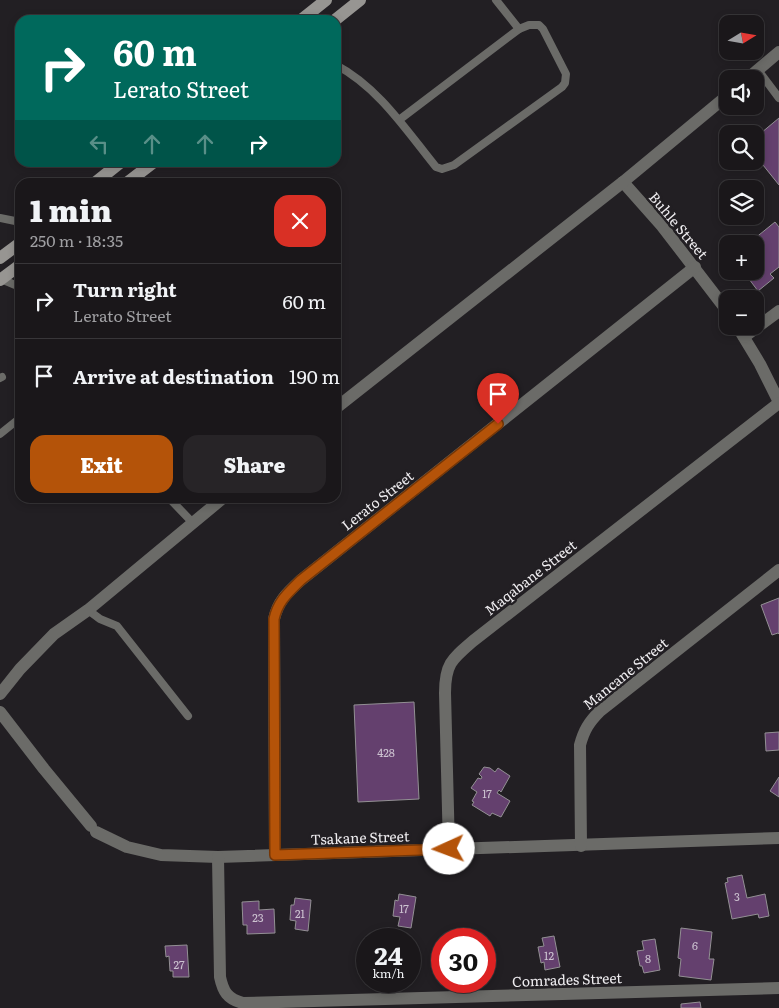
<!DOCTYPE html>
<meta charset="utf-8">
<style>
:root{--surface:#1a171a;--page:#272427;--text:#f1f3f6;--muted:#9f9fa2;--line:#383639;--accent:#b45309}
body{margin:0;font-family:Literata,serif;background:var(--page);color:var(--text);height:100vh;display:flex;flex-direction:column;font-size:19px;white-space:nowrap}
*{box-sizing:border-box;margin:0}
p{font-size:16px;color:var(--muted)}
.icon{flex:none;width:28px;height:28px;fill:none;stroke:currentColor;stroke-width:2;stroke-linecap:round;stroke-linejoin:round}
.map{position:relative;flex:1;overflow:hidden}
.details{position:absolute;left:15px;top:178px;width:326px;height:325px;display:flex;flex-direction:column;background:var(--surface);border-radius:15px;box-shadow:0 2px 8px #0003,0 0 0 1px var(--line)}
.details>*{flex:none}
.banner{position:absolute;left:15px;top:15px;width:326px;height:152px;border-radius:15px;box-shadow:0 2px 8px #0003,0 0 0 1px var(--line);background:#00695c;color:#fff;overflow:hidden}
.needle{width:32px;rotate:79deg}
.controls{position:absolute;left:719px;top:15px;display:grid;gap:10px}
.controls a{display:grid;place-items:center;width:45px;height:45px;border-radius:10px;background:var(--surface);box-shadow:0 2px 8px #0003,0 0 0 1px var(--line);font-size:25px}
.speed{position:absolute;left:356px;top:928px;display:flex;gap:10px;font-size:25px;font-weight:700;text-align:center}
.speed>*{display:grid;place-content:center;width:65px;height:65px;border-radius:50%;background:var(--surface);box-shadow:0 2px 8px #0003,0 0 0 1px var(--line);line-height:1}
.speed small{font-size:12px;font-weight:400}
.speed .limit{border:8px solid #d22;background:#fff;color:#111}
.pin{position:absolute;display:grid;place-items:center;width:42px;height:42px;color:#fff;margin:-51px -21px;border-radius:50% 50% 50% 0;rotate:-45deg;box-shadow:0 0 5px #0007}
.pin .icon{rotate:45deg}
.me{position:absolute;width:55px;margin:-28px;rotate:268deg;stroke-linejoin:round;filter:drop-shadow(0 0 4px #0008)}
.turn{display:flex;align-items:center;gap:18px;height:105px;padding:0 15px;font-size:22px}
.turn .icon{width:65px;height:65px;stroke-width:2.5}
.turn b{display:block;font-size:35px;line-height:42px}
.lanes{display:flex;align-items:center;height:48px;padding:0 15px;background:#0003;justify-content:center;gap:25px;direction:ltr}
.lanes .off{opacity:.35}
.round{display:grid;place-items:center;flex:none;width:52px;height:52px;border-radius:15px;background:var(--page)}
.summary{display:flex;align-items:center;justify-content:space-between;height:85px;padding:0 15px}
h1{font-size:30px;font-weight:800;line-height:38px}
.cta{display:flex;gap:10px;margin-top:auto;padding:10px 15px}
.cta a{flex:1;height:58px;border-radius:15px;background:var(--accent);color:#fff;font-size:20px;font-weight:800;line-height:58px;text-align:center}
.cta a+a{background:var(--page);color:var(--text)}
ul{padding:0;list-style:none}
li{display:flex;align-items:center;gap:15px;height:75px;padding:0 15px;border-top:1px solid var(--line)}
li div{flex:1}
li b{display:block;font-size:19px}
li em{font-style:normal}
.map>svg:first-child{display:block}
.building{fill:#64406e;stroke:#939094}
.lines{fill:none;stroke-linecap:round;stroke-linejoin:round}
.service{stroke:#6b6b68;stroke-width:8}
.minor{stroke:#6b6b68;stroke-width:12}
.secondary{stroke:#979592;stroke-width:12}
.route-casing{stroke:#753606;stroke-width:12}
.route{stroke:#b45309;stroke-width:9}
.labels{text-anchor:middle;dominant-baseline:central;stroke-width:5;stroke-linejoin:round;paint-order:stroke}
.number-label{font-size:11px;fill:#ccc2d0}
.street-label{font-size:14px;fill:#efedf0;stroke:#221f23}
</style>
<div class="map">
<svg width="779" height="1008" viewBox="0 0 779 1008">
<rect width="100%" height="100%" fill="#221f23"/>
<g class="building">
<path d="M 779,118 L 779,185 L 755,155 L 755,138 Z"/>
<path d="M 775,222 L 779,227 L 779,267 L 770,274 L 774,278 L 758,291 L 746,275 L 747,274 L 745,271 L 755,271 L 755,244 L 753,244 L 756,242 L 754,239 Z"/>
<path d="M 779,598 L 779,634 L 778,633 L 772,635 L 761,605 Z"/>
<path d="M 414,702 L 419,799 L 358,802 L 354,705 Z"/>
<path d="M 779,732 L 779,750 L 766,751 L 765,733 Z"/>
<path d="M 484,767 L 490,768 L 495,772 L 498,768 L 510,776 L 501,792 L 499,790 L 497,793 L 510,801 L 501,817 L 492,813 L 490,816 L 472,805 L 474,802 L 472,801 L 477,792 L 471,788 L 478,778 L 481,779 L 482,777 L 479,774 Z"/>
<path d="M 779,777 L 779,797 L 770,791 Z"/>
<path d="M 742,875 L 747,898 L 765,894 L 769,916 L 759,918 L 758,914 L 732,919 L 725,883 L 728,882 L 727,878 Z"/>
<path d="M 399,894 L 416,897 L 411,928 L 398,926 L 400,917 L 393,916 L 395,900 L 398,901 Z"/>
<path d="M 295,898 L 311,900 L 308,931 L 295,929 L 296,921 L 290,920 L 291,905 L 294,905 Z"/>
<path d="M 259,901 L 259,910 L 274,909 L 275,933 L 247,934 L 247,925 L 243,925 L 242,902 Z"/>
<path d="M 681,928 L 712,932 L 709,959 L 714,959 L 711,980 L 679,976 L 681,959 L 678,958 Z"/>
<path d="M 554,936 L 560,967 L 545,970 L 544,962 L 541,963 L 538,947 L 544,946 L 542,938 Z"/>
<path d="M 655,939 L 660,970 L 644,973 L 642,966 L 640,966 L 637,951 L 644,950 L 642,941 Z"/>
<path d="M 187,945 L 189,977 L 173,977 L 173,971 L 170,971 L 169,956 L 166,957 L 165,946 Z"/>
<path d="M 447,981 L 468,981 L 469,984 L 448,988 Z"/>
<path d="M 700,1002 L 701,1008 L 681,1008 L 681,1004 Z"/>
</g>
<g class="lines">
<g class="service">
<path d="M 496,0 L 519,29"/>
<path d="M 336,65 C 378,87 406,130 436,167 L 442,169 L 454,165 L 562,87 L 565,83 L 566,74 L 543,29 L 539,25 L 529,25 L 519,29 L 399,120"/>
<path d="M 758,70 L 779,98"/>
<path d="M 0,218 L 20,222"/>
<path d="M 1,279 L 20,287"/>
<path d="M 0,378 L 2,377"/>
<path d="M 0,434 L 20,418"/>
<path d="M 169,498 L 192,522"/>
<path d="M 88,610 L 100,619 L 117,626 L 188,716"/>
</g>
<g class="minor">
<path d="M 747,79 L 779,52"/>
<path d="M 623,182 L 662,226 L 728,312"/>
<path d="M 737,326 L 760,364 L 779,402"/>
<path d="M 744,337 L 779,311"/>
<path d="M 336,408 L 623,182 L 728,95"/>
<path d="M 0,694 L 20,669 L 54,634 L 88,610 L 223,498"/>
<path d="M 0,712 L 44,769 L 91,826"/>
<path d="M 96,832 L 127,847 L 161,855 L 218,857 L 779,838"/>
<path d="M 581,846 L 580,745 C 584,730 589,722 600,711 L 779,570"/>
<path d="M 449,849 L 445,693 C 445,664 452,659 473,641 L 779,403"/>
<path d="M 275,855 L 274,619 C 278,601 287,593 301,580 L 695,267"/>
<path d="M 218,857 L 220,977 C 223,991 227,999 243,1003 L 779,988"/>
</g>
<g class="secondary">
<path d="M 301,20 L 326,0"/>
<path d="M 335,20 L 360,0"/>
<path d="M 96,182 L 121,162"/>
<path d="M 128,182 L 154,162"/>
<path d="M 0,258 L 20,243"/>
<path d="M 0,280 L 20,265"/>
</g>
</g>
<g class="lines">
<defs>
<path id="route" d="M 449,849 L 275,855 L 274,619 C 278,601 288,593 301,580 L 498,424"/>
</defs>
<use href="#route" class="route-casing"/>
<use href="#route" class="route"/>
</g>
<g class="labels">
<g class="number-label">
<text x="386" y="752">428</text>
<text x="487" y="793">17</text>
<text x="737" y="896">3</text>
<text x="404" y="908">17</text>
<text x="300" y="913">21</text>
<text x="258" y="917">23</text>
<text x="695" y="945">6</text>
<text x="549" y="955">12</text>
<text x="648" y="958">8</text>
<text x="179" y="964">27</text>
</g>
<g class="street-label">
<text transform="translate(679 225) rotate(50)">Buhle Street</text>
<text transform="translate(377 500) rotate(-38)">Lerato Street</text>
<text transform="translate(530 577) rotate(-38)">Maqabane Street</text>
<text transform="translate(625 673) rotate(-39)">Mancane Street</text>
<text transform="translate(360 837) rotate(-2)">Tsakane Street</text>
<text transform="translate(567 979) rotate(-2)">Comrades Street</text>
</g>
</g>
</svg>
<div class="controls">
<a><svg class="needle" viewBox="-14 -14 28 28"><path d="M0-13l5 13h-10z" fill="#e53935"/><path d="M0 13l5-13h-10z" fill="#9f9fa2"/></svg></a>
<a><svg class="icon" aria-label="sound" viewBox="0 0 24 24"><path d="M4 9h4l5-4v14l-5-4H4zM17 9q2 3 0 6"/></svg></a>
<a><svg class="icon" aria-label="search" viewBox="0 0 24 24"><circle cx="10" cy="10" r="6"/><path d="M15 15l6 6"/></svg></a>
<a><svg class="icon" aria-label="layers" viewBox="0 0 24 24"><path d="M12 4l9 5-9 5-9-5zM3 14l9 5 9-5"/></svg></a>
<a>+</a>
<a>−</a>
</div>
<div class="speed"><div>24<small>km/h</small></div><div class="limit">30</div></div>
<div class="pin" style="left:498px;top:424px;background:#d93025"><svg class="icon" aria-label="arrive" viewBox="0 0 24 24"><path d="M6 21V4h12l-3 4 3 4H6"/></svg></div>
<svg class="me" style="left:449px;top:849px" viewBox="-20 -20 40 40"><circle r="19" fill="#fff"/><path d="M0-13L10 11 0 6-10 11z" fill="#b45309"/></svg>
<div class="banner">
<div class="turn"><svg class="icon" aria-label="right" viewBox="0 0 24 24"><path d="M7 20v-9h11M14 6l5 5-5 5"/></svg><div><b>60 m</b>Lerato Street</div></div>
<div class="lanes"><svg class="icon off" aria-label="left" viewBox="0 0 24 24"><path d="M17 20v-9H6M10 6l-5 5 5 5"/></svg><svg class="icon off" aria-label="ahead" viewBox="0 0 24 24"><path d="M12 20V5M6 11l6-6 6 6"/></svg><svg class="icon off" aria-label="ahead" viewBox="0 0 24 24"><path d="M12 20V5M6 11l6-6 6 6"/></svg><svg class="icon" aria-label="right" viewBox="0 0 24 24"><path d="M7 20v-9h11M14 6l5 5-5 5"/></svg></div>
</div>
<section class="details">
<div class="summary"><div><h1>1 min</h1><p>250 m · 18:35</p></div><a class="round" style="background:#d93025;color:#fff"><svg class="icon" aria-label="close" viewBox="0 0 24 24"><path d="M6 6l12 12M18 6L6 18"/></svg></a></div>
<ul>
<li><svg class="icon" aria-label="right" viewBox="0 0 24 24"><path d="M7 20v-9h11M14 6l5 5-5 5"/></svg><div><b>Turn right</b><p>Lerato Street</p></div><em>60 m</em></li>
<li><svg class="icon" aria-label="arrive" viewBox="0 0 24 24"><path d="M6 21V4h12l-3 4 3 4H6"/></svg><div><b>Arrive at destination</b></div><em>190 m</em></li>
</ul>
<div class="cta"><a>Exit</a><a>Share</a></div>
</section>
</div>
